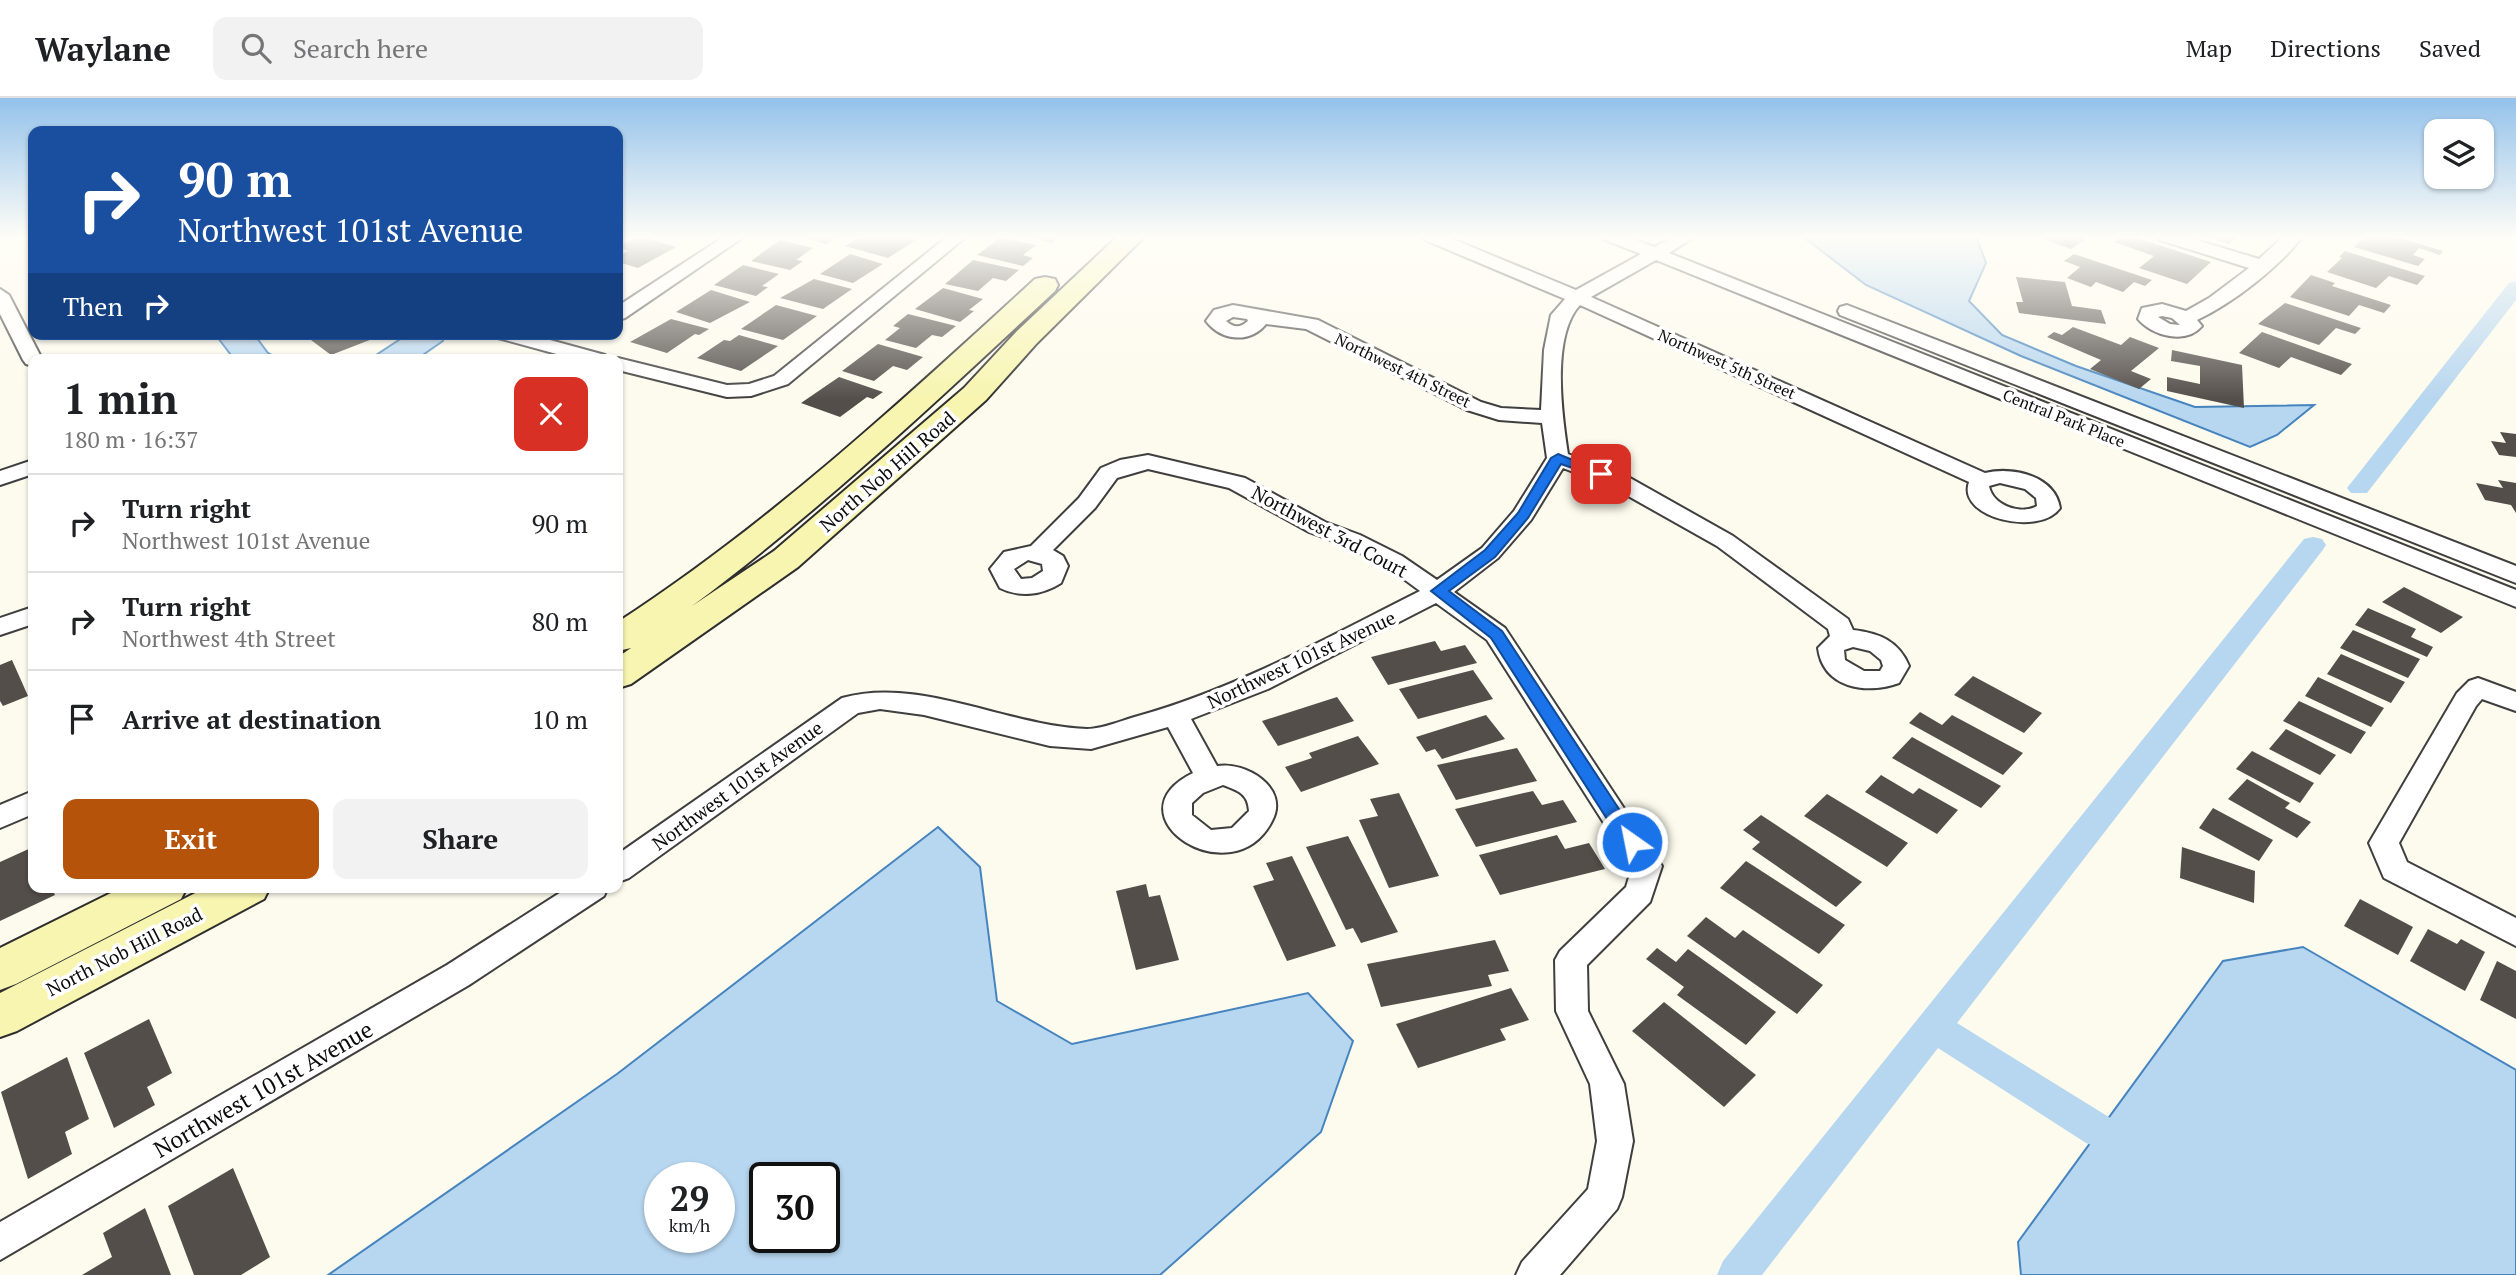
<!DOCTYPE html>
<meta charset="utf-8">
<style>
:root{--surface:#fff;--page:#f2f2f2;--text:#202124;--muted:#757577;--line:#e0e0e0;--accent:#b45309}
body{margin:0;font-family:"PT Serif",serif;background:var(--page);color:var(--text);height:100vh;display:flex;flex-direction:column;font-size:26px;white-space:nowrap}
*{box-sizing:border-box;margin:0}
p{font-size:23px;color:var(--muted)}
.icon{flex:none;width:38px;height:38px;fill:none;stroke:currentColor;stroke-width:2;stroke-linecap:round;stroke-linejoin:round}
.map{position:relative;flex:1;overflow:hidden}
.sheet{position:absolute;left:28px;top:256px;width:595px;height:539px;display:flex;flex-direction:column;background:var(--surface);border-radius:14px;box-shadow:0 2px 5px #0004}
.sheet>*{flex:none}
.top-card{position:absolute;left:28px;top:28px;width:595px;height:214px;border-radius:14px;box-shadow:0 2px 5px #0004;background:#1a4fa0;color:#fff;overflow:hidden}
.tools{position:absolute;left:2424px;top:21px;display:grid;gap:14px}
.tools a{display:grid;place-items:center;width:70px;height:70px;border-radius:14px;background:var(--surface);box-shadow:0 2px 5px #0004;font-size:35px}
.speed{position:absolute;left:644px;top:1064px;display:flex;gap:14px;font-size:35px;font-weight:700;text-align:center}
.speed>*{display:grid;place-content:center;width:91px;height:91px;border-radius:50%;background:var(--surface);box-shadow:0 2px 5px #0004;line-height:1}
.speed small{font-size:18px;font-weight:400}
.speed .limit{border:4px solid #111;border-radius:10px;background:#fff;color:#111}
.pin{position:absolute;display:grid;place-items:center;width:60px;height:60px;color:#fff;margin:-30px;border-radius:14px;box-shadow:0 4px 10px #0006}
.me{position:absolute;width:77px;margin:-38px;rotate:327deg;stroke-linejoin:round;filter:drop-shadow(0 0 5px #0008)}
.turn{display:flex;align-items:center;gap:24px;height:147px;padding:0 35px;font-size:32px}
.turn .icon{width:91px;height:91px;stroke-width:2.5}
.turn b{display:block;font-size:49px;line-height:60px}
.then{display:flex;align-items:center;height:66px;padding:0 35px;background:#0003;gap:14px;font-size:26px}
.round{display:grid;place-items:center;flex:none;width:74px;height:74px;border-radius:14px;background:var(--page)}
.summary{display:flex;align-items:center;justify-content:space-between;height:119px;padding:0 35px}
h1{font-size:42px;font-weight:800;line-height:52px}
.primary-button{display:flex;gap:14px;margin-top:auto;padding:14px 35px}
.primary-button a{flex:1;height:80px;border-radius:14px;background:var(--accent);color:#fff;font-size:28px;font-weight:800;line-height:80px;text-align:center}
.primary-button a+a{background:var(--page);color:var(--text)}
ul{padding:0;list-style:none}
li{display:flex;align-items:center;gap:21px;height:98px;padding:0 35px;border-top:2px solid var(--line)}
li div{flex:1}
li b{display:block;font-size:26px}
li em{font-style:normal}
header{display:flex;align-items:center;gap:42px;box-sizing:border-box;height:98px;padding:0 35px;background:var(--surface);border-bottom:2px solid var(--line)}
header strong{font-size:33px}
nav{display:flex;gap:38px;margin-inline-start:auto;font-size:24px}
.search{width:490px;height:63px;background:var(--page);display:flex;align-items:center;gap:18px;box-sizing:border-box;padding:0 24px;border-radius:14px;color:var(--muted);font-size:26px}
.map>svg:first-child{display:block}
.water{fill:#b7d6ef;stroke:#4684bf;stroke-width:2;fill-rule:evenodd}
.lines{fill:none;stroke-linecap:round;stroke-linejoin:round}
.canal{fill:#b7d6ef;fill-rule:evenodd}
.building{fill:#544e4a}
.minor-casing{stroke:#3f3f3f;stroke-width:4}
.secondary-casing{stroke:#2e2e2e;stroke-width:4}
.minor{fill:#fff;fill-rule:evenodd}
.secondary{fill:#f7f5af;fill-rule:evenodd}
.route{fill:#1a73e8;stroke:#114b97;stroke-width:2}
.labels{text-anchor:middle;dominant-baseline:central;stroke-width:7;stroke-linejoin:round;paint-order:stroke}
.far-street-label{font-size:16px;fill:#0c0c0c;stroke:#fff}
.street-label{font-size:19px;fill:#0c0c0c;stroke:#fff}
.near-street-label{font-size:23px;fill:#0c0c0c;stroke:#fff}
</style>
<header>
<strong>Waylane</strong>
<div class="search"><svg class="icon" aria-label="search" viewBox="0 0 24 24"><circle cx="10" cy="10" r="6"/><path d="M15 15l6 6"/></svg>Search here</div>
<nav><a>Map</a><a>Directions</a><a>Saved</a></nav>
</header>
<div class="map">
<svg width="2516" height="1177" viewBox="0 0 2516 1177">
<rect width="100%" height="100%" fill="#fdfbed"/>
<g class="water">
<path d="M 1802,138 L 1970,138 L 1977,140 L 1986,165 L 1969,203 L 2002,237 L 2076,268 L 2195,309 L 2314,307 L 2277,337 L 2250,349 L 2021,258 L 1866,187 Z"/>
<path d="M 215,236 L 254,236 L 268,255 L 279,261 L 234,261 Z"/>
<path d="M 408,236 L 444,236 L 443,243 L 417,261 L 370,261 Z"/>
<path d="M 938,729 L 980,769 L 997,903 L 1072,946 L 1308,895 L 1353,943 L 1321,1034 L 1160,1177 L 328,1177 L 617,976 ZM 660,1080 L 719,1080 L 719,1139 L 660,1139 ZM 765,1080 L 824,1080 L 824,1139 L 765,1139 Z"/>
<path d="M 2303,849 L 2516,972 L 2516,1177 L 2021,1177 L 2018,1144 L 2223,863 Z"/>
</g>
<g class="lines">
<g class="canal">
<path d="M 2516,183 L 2516,202 L 2367,395 L 2351,395 L 2347,390 L 2351,385 L 2509,185 Z"/>
<path d="M 2313,439 L 2322,441 L 2326,447 L 2322,453 L 1957,925 L 2112,1021 L 2118,1033 L 2112,1045 L 2099,1050 L 2086,1045 L 1938,950 L 1762,1177 L 1717,1177 L 1723,1163 L 2304,441 Z"/>
</g>
</g>
<g class="building">
<path d="M 638,138 L 639,138 L 676,149 L 638,170 L 618,164 L 618,158 L 628,153 L 618,149 Z"/>
<path d="M 797,138 L 839,138 L 826,146 Z"/>
<path d="M 862,138 L 918,138 L 921,139 L 888,160 L 845,148 Z"/>
<path d="M 1025,138 L 1061,138 L 1052,145 Z"/>
<path d="M 2036,138 L 2090,138 L 2071,151 Z"/>
<path d="M 2122,138 L 2131,138 L 2211,164 L 2187,186 L 2139,170 L 2154,158 L 2114,144 Z"/>
<path d="M 2205,138 L 2234,138 L 2238,139 L 2229,146 Z"/>
<path d="M 2366,138 L 2394,138 L 2443,153 L 2440,157 L 2419,150 L 2413,157 L 2425,161 L 2418,168 L 2354,149 Z"/>
<path d="M 1001,139 L 1036,147 L 1023,157 L 1033,160 L 1023,168 L 977,157 Z"/>
<path d="M 780,142 L 813,150 L 796,162 L 803,163 L 790,172 L 751,163 Z"/>
<path d="M 2345,153 L 2425,178 L 2417,187 L 2389,178 L 2376,190 L 2327,174 L 2342,160 L 2339,159 Z"/>
<path d="M 850,156 L 883,166 L 853,185 L 820,176 Z"/>
<path d="M 2074,156 L 2152,182 L 2145,188 L 2134,184 L 2123,194 L 2096,184 L 2091,189 L 2067,180 L 2080,169 L 2064,163 Z"/>
<path d="M 973,162 L 1019,172 L 1006,183 L 993,180 L 978,193 L 945,186 Z"/>
<path d="M 743,167 L 779,176 L 762,188 L 768,189 L 756,198 L 714,187 Z"/>
<path d="M 2311,177 L 2335,185 L 2332,188 L 2391,207 L 2384,215 L 2359,207 L 2349,218 L 2290,199 Z"/>
<path d="M 2016,179 L 2065,184 L 2072,208 L 2101,212 L 2106,226 L 2019,215 L 2016,204 L 2023,204 Z"/>
<path d="M 814,181 L 852,191 L 823,211 L 780,200 Z"/>
<path d="M 943,190 L 983,201 L 969,212 L 974,213 L 960,224 L 915,211 Z"/>
<path d="M 711,192 L 750,204 L 710,225 L 676,214 Z"/>
<path d="M 2285,205 L 2361,230 L 2355,236 L 2336,230 L 2319,247 L 2258,226 Z"/>
<path d="M 776,207 L 817,218 L 783,242 L 741,231 Z"/>
<path d="M 908,216 L 956,228 L 942,239 L 932,237 L 916,250 L 885,242 L 900,230 L 893,228 Z"/>
<path d="M 671,221 L 709,231 L 699,237 L 695,236 L 667,255 L 630,244 Z"/>
<path d="M 2073,229 L 2121,247 L 2130,239 L 2159,250 L 2131,273 L 2151,281 L 2139,291 L 2090,271 L 2101,262 L 2047,239 L 2054,234 L 2062,237 Z"/>
<path d="M 2262,234 L 2352,266 L 2341,277 L 2291,259 L 2279,270 L 2239,255 Z"/>
<path d="M 326,236 L 376,236 L 380,238 L 331,257 L 311,242 Z"/>
<path d="M 739,237 L 778,248 L 741,273 L 697,260 L 724,242 L 730,243 Z"/>
<path d="M 878,246 L 923,259 L 907,272 L 893,268 L 874,283 L 842,273 Z"/>
<path d="M 2172,252 L 2242,267 L 2244,310 L 2167,293 L 2167,279 L 2200,286 L 2200,268 L 2171,263 Z"/>
<path d="M 839,279 L 883,294 L 873,301 L 867,299 L 840,319 L 801,305 Z"/>
<path d="M 2500,334 L 2516,336 L 2516,359 L 2499,357 L 2491,343 L 2506,345 Z"/>
<path d="M 2498,382 L 2516,385 L 2516,415 L 2511,407 L 2485,402 L 2476,385 L 2503,390 Z"/>
<path d="M 2404,489 L 2463,519 L 2441,535 L 2382,504 Z"/>
<path d="M 2368,510 L 2416,531 L 2411,539 L 2433,549 L 2427,559 L 2355,527 Z"/>
<path d="M 2353,532 L 2420,561 L 2408,580 L 2340,550 Z"/>
<path d="M 1435,543 L 1441,553 L 1465,547 L 1477,565 L 1388,587 L 1371,559 Z"/>
<path d="M 2341,556 L 2405,584 L 2391,605 L 2327,576 Z"/>
<path d="M 12,562 L 28,598 L 3,608 L 0,603 L 0,567 Z"/>
<path d="M 1473,572 L 1493,601 L 1418,621 L 1399,591 Z"/>
<path d="M 1973,578 L 2042,615 L 2024,635 L 1954,597 Z"/>
<path d="M 2318,579 L 2384,610 L 2371,629 L 2305,598 Z"/>
<path d="M 1337,599 L 1354,623 L 1278,648 L 1262,623 Z"/>
<path d="M 2299,603 L 2366,634 L 2351,656 L 2283,623 Z"/>
<path d="M 1920,614 L 1942,627 L 1952,617 L 2023,655 L 2003,677 L 1909,625 Z"/>
<path d="M 1486,617 L 1505,641 L 1442,661 L 1435,651 L 1426,654 L 1416,639 Z"/>
<path d="M 2286,631 L 2336,657 L 2320,677 L 2269,651 Z"/>
<path d="M 1358,638 L 1379,666 L 1301,694 L 1285,669 L 1312,660 L 1309,655 Z"/>
<path d="M 1912,639 L 2001,688 L 1981,710 L 1892,660 Z"/>
<path d="M 1517,650 L 1537,683 L 1456,702 L 1437,667 Z"/>
<path d="M 2252,653 L 2314,685 L 2300,705 L 2236,671 Z"/>
<path d="M 1881,677 L 1913,696 L 1919,690 L 1958,712 L 1937,736 L 1865,694 Z"/>
<path d="M 2247,681 L 2290,705 L 2285,710 L 2311,724 L 2297,740 L 2228,701 Z"/>
<path d="M 1533,693 L 1542,707 L 1563,702 L 1577,724 L 1476,749 L 1455,711 Z"/>
<path d="M 1399,695 L 1439,778 L 1389,790 L 1359,722 L 1378,718 L 1370,701 Z"/>
<path d="M 1827,696 L 1908,745 L 1887,769 L 1804,718 Z"/>
<path d="M 2213,710 L 2273,742 L 2259,763 L 2199,730 Z"/>
<path d="M 1761,717 L 1862,784 L 1836,809 L 1752,751 L 1760,744 L 1743,732 Z"/>
<path d="M 1557,737 L 1565,751 L 1589,745 L 1605,771 L 1500,797 L 1479,757 Z"/>
<path d="M 1348,738 L 1398,834 L 1361,845 L 1353,830 L 1346,832 L 1306,749 Z"/>
<path d="M 33,749 L 33,789 L 51,789 L 55,797 L 0,823 L 0,764 Z"/>
<path d="M 2182,749 L 2255,773 L 2254,805 L 2180,780 Z"/>
<path d="M 1292,758 L 1336,848 L 1287,863 L 1253,788 L 1274,782 L 1266,765 Z"/>
<path d="M 1746,763 L 1845,827 L 1819,856 L 1720,790 Z"/>
<path d="M 1146,786 L 1149,799 L 1160,797 L 1179,862 L 1136,872 L 1116,793 Z"/>
<path d="M 2360,801 L 2413,829 L 2398,857 L 2344,828 Z"/>
<path d="M 1706,819 L 1735,840 L 1743,832 L 1823,887 L 1797,916 L 1687,838 Z"/>
<path d="M 2428,831 L 2457,846 L 2461,841 L 2485,854 L 2465,893 L 2410,863 Z"/>
<path d="M 1495,842 L 1509,873 L 1488,877 L 1492,888 L 1381,909 L 1367,866 Z"/>
<path d="M 1657,850 L 1676,864 L 1688,851 L 1776,914 L 1746,947 L 1677,897 L 1684,889 L 1646,861 Z"/>
<path d="M 2497,863 L 2516,873 L 2516,921 L 2480,902 Z"/>
<path d="M 1511,890 L 1529,922 L 1500,931 L 1506,942 L 1418,970 L 1396,926 Z"/>
<path d="M 1664,904 L 1756,977 L 1724,1009 L 1632,933 Z"/>
<path d="M 149,921 L 172,975 L 147,989 L 155,1007 L 114,1030 L 84,955 Z"/>
<path d="M 67,959 L 89,1021 L 65,1034 L 72,1056 L 28,1081 L 1,994 Z"/>
<path d="M 233,1070 L 270,1159 L 241,1177 L 194,1177 L 168,1108 Z"/>
<path d="M 145,1110 L 171,1177 L 82,1177 L 112,1159 L 103,1135 Z"/>
</g>
<g class="lines">
<defs>
<g id="minor">
<path d="M 725,138 L 745,138 L 625,220 L 618,222 L 618,208 Z"/>
<path d="M 948,138 L 967,138 L 788,286 L 751,298 L 727,299 L 618,272 L 618,261 L 615,261 L 618,260 L 727,287 L 749,286 L 774,278 Z"/>
<path d="M 1422,138 L 1445,138 L 1576,192 L 1641,156 L 1605,142 L 1602,138 L 1626,138 L 1654,149 L 1675,138 L 1696,138 L 1669,155 L 2516,492 L 2516,509 L 1656,162 L 1591,199 L 1985,375 C 2013,368 2055,378 2060,410 C 2040,439 1956,420 1969,384 L 1580,207 C 1551,238 1562,317 1568,356 L 1630,380 L 1733,438 L 1848,521 L 1853,532 C 1879,535 1899,543 1909,568 L 1899,585 C 1866,597 1823,590 1818,550 L 1830,538 L 1828,531 L 1717,448 L 1614,390 L 1563,370 L 1531,422 L 1498,460 L 1454,494 L 1505,530 L 1662,768 L 1650,804 L 1587,867 L 1588,913 L 1624,986 L 1633,1043 L 1622,1099 L 1617,1111 L 1560,1177 L 1516,1177 L 1522,1164 L 1588,1091 L 1597,1043 L 1590,986 L 1556,913 L 1555,862 L 1560,853 L 1626,789 L 1632,769 L 1487,542 L 1436,505 L 1268,591 L 1191,621 L 1217,668 C 1246,663 1290,690 1272,723 C 1233,800 1106,718 1193,675 L 1168,629 L 1091,651 L 1050,648 L 924,617 L 880,611 L 858,615 L 629,780 L 618,784 L 618,756 L 842,600 C 920,578 1007,628 1087,631 C 1103,631 1123,622 1138,618 C 1238,590 1328,539 1420,493 L 1386,468 L 1344,447 L 1309,434 L 1229,390 L 1148,371 L 1117,380 L 1095,410 L 1053,452 L 1063,458 L 1068,468 L 1061,485 C 1042,497 1020,500 1000,490 L 990,471 L 1004,454 L 1031,448 L 1079,400 L 1101,370 L 1120,362 L 1148,357 L 1245,380 L 1325,424 L 1360,437 L 1402,458 L 1437,482 L 1482,450 L 1514,413 L 1547,360 L 1542,325 L 1499,322 L 1467,312 L 1306,231 L 1266,226 C 1250,246 1221,243 1206,223 L 1214,212 L 1233,207 L 1318,222 L 1481,304 L 1501,310 L 1541,312 L 1544,252 L 1551,217 L 1565,201 L 1425,142 ZM 1233,219 L 1247,221 L 1248,223 C 1240,230 1234,230 1226,223 ZM 2000,385 L 2025,391 L 2036,400 L 2037,408 C 2021,417 1993,408 1989,388 ZM 1028,462 L 1042,466 L 1043,473 L 1032,480 L 1021,481 L 1014,471 ZM 1853,549 L 1870,553 L 1881,562 L 1883,568 L 1880,573 L 1864,573 L 1845,562 L 1844,552 ZM 1223,687 C 1239,693 1248,696 1249,713 L 1232,730 L 1211,732 L 1192,717 L 1192,705 L 1203,695 Z"/>
<path d="M 2157,138 L 2183,138 L 2259,161 L 2284,138 L 2303,138 C 2278,170 2233,205 2197,222 L 2202,228 C 2186,247 2152,238 2138,221 L 2142,210 L 2162,206 L 2186,213 L 2209,200 L 2249,170 L 2160,142 ZM 2162,218 L 2172,220 L 2180,227 L 2170,226 L 2158,219 Z"/>
<path d="M 0,191 L 9,197 L 42,261 L 33,261 L 33,268 L 26,266 L 23,262 L 0,216 Z"/>
<path d="M 1847,207 L 2516,468 L 2516,485 L 1840,217 L 1838,213 L 1840,209 Z"/>
<path d="M 496,236 L 528,236 L 605,257 L 608,261 L 575,261 L 498,240 Z"/>
<path d="M 33,362 L 33,376 L 0,387 L 0,373 Z"/>
<path d="M 33,509 L 33,526 L 0,537 L 0,520 Z"/>
<path d="M 2478,580 L 2516,594 L 2516,613 L 2482,601 L 2476,608 L 2399,745 L 2407,764 L 2516,820 L 2516,848 L 2384,780 L 2369,745 L 2457,595 L 2469,583 Z"/>
<path d="M 33,693 L 33,716 L 0,730 L 0,707 Z"/>
<path d="M 569,789 L 608,789 L 604,798 L 469,887 L 0,1162 L 0,1124 L 447,867 Z"/>
</g>
<g id="secondary">
<path d="M 1118,138 L 1145,138 L 1037,245 L 986,302 L 798,469 L 631,586 L 618,590 L 618,559 L 631,550 L 618,553 L 618,524 C 770,425 902,303 1035,181 L 1045,179 L 1055,181 L 1058,187 L 1055,193 C 937,303 821,412 692,508 L 774,453 L 964,290 L 1017,233 Z"/>
<path d="M 123,789 L 187,789 L 181,801 L 16,886 L 0,892 L 0,850 Z"/>
<path d="M 207,789 L 270,789 L 264,801 L 17,933 L 0,939 L 0,895 Z"/>
</g>
</defs>
<use href="#minor" class="minor-casing"/>
<use href="#secondary" class="secondary-casing"/>
<use href="#minor" class="minor"/>
<use href="#secondary" class="secondary"/>
</g>
<linearGradient id="sky" x2="0" y2="1"><stop stop-color="#94c2eb"/><stop offset="0.46" stop-color="#fefdf7"/><stop offset="1" stop-color="#fefdf7" stop-opacity="0"/></linearGradient>
<rect width="2516" height="302" fill="url(#sky)"/>
<path class="route" d="M 1558,356 L 1607,376 L 1601,380 L 1561,366 L 1528,420 L 1495,459 L 1449,493 L 1502,533 L 1638,740 L 1641,744 L 1638,749 L 1625,749 L 1491,540 L 1431,493 L 1485,452 L 1518,415 L 1551,360 Z"/>
<g class="labels">
<g class="far-street-label">
<text transform="translate(1727 266) rotate(24)">Northwest 5th Street</text>
<text transform="translate(1403 272) rotate(26)">Northwest 4th Street</text>
<text transform="translate(2064 320) rotate(22)">Central Park Place</text>
</g>
<g class="street-label">
<text transform="translate(887 373) rotate(-41)">North Nob Hill Road</text>
<text transform="translate(1330 433) rotate(28)">Northwest 3rd Court</text>
<text transform="translate(1301 561) rotate(-25)">Northwest 101st Avenue</text>
<text transform="translate(737 687) rotate(-36)">Northwest 101st Avenue</text>
<text transform="translate(124 853) rotate(-27)">North Nob Hill Road</text>
</g>
<g class="near-street-label">
<text transform="translate(263 991) rotate(-30)">Northwest 101st Avenue</text>
</g>
</g>
</svg>
<div class="tools">
<a><svg class="icon" aria-label="layers" viewBox="0 0 24 24"><path d="M12 4l9 5-9 5-9-5zM3 14l9 5 9-5"/></svg></a>
</div>
<div class="speed"><div>29<small>km/h</small></div><div class="limit">30</div></div>
<div class="pin" style="left:1601px;top:376px;background:#d93025"><svg class="icon" aria-label="arrive" viewBox="0 0 24 24"><path d="M6 21V4h12l-3 4 3 4H6"/></svg></div>
<svg class="me" style="left:1632px;top:744px" viewBox="-20 -20 40 40"><circle r="17" fill="#1a73e8" stroke="#fff" stroke-width="3"/><path d="M0-11L8 9 0 5-8 9z" fill="#fff"/></svg>
<div class="top-card">
<div class="turn"><svg class="icon" aria-label="right" viewBox="0 0 24 24"><path d="M7 20v-9h11M14 6l5 5-5 5"/></svg><div><b>90 m</b>Northwest 101st Avenue</div></div>
<div class="then">Then<svg class="icon" aria-label="right" viewBox="0 0 24 24"><path d="M7 20v-9h11M14 6l5 5-5 5"/></svg></div>
</div>
<section class="sheet">
<div class="summary"><div><h1>1 min</h1><p>180 m · 16:37</p></div><a class="round" style="background:#d93025;color:#fff"><svg class="icon" aria-label="close" viewBox="0 0 24 24"><path d="M6 6l12 12M18 6L6 18"/></svg></a></div>
<ul>
<li><svg class="icon" aria-label="right" viewBox="0 0 24 24"><path d="M7 20v-9h11M14 6l5 5-5 5"/></svg><div><b>Turn right</b><p>Northwest 101st Avenue</p></div><em>90 m</em></li>
<li><svg class="icon" aria-label="right" viewBox="0 0 24 24"><path d="M7 20v-9h11M14 6l5 5-5 5"/></svg><div><b>Turn right</b><p>Northwest 4th Street</p></div><em>80 m</em></li>
<li><svg class="icon" aria-label="arrive" viewBox="0 0 24 24"><path d="M6 21V4h12l-3 4 3 4H6"/></svg><div><b>Arrive at destination</b></div><em>10 m</em></li>
</ul>
<div class="primary-button"><a>Exit</a><a>Share</a></div>
</section>
</div>
